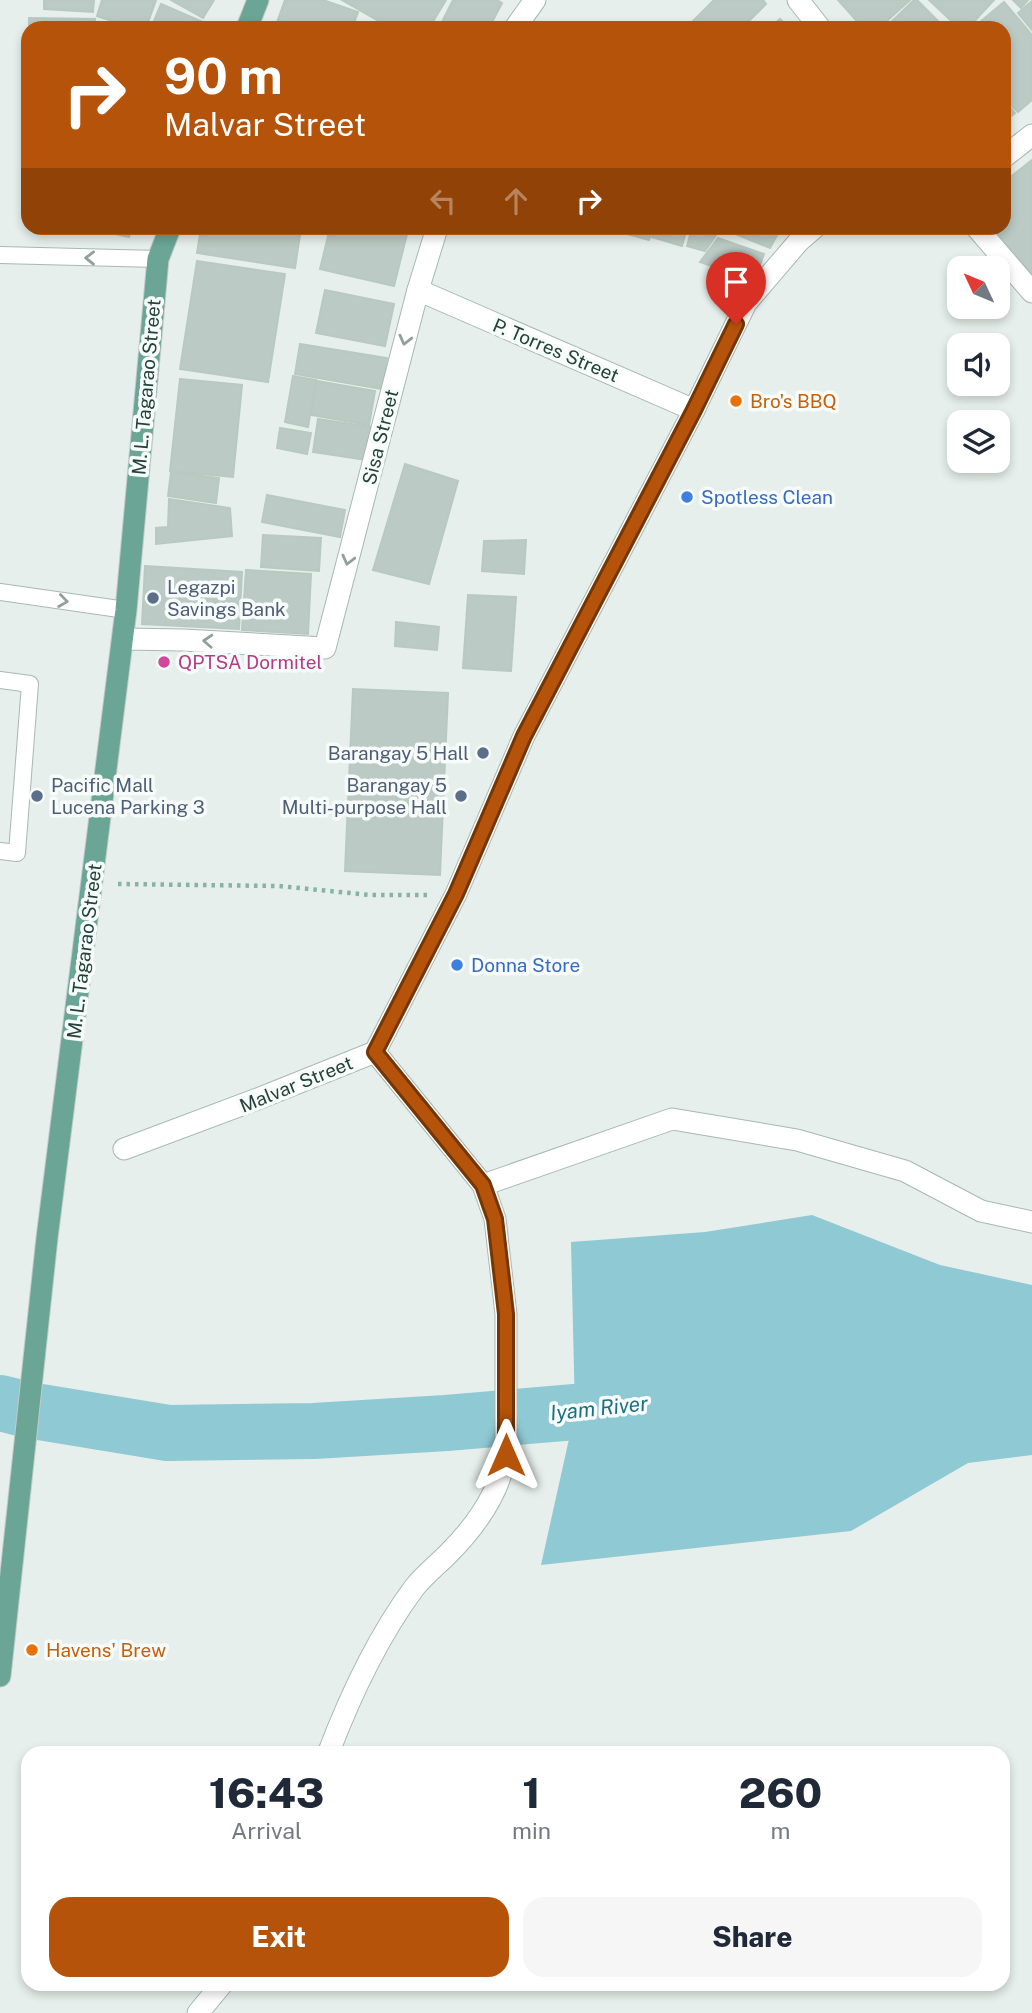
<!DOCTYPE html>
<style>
:root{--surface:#fff;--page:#f6f6f7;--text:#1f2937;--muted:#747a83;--accent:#b45309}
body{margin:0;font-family:"Public Sans",sans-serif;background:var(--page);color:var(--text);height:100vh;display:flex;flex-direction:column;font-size:26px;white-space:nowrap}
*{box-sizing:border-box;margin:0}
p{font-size:23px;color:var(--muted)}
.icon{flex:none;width:38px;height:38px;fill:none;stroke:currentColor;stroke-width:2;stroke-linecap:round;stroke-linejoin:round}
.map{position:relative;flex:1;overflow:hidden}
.sheet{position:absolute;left:21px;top:1746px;width:989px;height:245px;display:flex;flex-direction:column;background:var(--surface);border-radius:21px;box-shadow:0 4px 10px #0003}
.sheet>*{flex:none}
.top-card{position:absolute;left:21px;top:21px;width:990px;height:214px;border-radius:21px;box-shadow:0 4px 10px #0003;background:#b45309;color:#fff;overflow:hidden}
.needle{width:46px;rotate:314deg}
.controls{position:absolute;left:947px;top:256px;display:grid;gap:14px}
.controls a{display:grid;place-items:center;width:63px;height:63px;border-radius:14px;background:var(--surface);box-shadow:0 4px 10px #0003;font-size:35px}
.pin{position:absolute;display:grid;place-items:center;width:60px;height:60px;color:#fff;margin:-72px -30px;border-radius:50% 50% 50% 0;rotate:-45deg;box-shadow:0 0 7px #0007}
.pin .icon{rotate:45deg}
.me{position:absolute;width:77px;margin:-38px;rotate:0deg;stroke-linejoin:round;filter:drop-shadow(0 0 5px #0008)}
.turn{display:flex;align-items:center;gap:24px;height:147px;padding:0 28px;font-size:32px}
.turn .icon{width:91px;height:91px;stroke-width:2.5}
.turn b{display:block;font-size:49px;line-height:60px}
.lanes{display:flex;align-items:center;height:66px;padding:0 28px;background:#0003;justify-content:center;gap:35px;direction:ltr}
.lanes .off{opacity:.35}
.eta{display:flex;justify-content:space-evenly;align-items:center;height:119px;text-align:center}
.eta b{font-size:42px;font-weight:800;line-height:49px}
.primary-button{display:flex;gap:14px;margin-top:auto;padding:14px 28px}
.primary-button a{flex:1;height:80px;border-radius:21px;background:var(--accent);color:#fff;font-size:28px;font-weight:800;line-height:80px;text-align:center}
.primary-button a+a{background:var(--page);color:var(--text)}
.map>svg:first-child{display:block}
.water{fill:#8ec9d4}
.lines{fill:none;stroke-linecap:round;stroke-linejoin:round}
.river{stroke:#8ec9d4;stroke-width:56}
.building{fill:#bbcac4;stroke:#b8c9c2;stroke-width:2}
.lane-casing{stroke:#a8b8b2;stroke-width:18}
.street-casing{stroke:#a8b8b2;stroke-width:23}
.primary-casing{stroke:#c2cac8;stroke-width:23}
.path{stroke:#86b3a5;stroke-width:4.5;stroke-dasharray:3.5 5;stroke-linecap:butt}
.lane{stroke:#fff;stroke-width:16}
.street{stroke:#fff;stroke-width:21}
.primary{stroke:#6aa596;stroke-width:21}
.oneway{stroke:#92a09c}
.route-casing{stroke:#753606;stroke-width:18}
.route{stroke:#b45309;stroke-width:12}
.food-dot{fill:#e8710a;stroke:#f7fbf9;stroke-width:2.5}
.shop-dot{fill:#3f7fe0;stroke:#f7fbf9;stroke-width:2.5}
.service-dot{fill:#5c6f8a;stroke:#f7fbf9;stroke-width:2.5}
.hotel-dot{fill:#d1479c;stroke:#f7fbf9;stroke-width:2.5}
.labels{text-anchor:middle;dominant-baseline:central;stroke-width:7;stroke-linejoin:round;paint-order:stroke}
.street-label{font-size:19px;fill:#24423a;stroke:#f7fbf9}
.food-label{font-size:19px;fill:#c56008;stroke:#f7fbf9;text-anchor:start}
.shop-label{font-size:19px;fill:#366cbe;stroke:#f7fbf9;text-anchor:start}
.service-label{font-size:19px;fill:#4e5e75;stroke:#f7fbf9;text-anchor:start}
.hotel-label{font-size:19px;fill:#b23c85;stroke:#f7fbf9;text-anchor:start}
.water-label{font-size:21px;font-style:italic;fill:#1c6f80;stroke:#f7fbf9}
</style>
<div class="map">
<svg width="1032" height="2013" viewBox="0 0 1032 2013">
<rect width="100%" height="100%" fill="#e6efeb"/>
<path class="water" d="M 812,1215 L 940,1265 L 1032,1285 L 1032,1455 L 968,1463 L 851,1531 L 541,1565 L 575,1412 L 571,1242 L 705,1232 Z"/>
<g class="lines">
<path class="river" d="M 0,1403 L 28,1410 L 168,1433 L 314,1431 L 446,1423 L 575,1412 L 652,1402"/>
</g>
<g class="building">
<path d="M 44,0 L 94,0 L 93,12 L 44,9 Z"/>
<path d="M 102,0 L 156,0 L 146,28 L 134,28 L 97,16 Z"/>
<path d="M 171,0 L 214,0 L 203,18 Z"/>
<path d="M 285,0 L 323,0 L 358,12 L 352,28 L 275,28 Z"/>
<path d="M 342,0 L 446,0 L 429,28 L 391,28 Z"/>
<path d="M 453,0 L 497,0 L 502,3 L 489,28 L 439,28 Z"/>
<path d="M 714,0 L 763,0 L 766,4 L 742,28 L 686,28 Z"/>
<path d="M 838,0 L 910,0 L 879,28 L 863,28 Z"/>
<path d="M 914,0 L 917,0 L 942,25 L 939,28 L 885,28 Z"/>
<path d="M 929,0 L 994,0 L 968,28 L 959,28 Z"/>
<path d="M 1013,0 L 1028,0 L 1021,8 Z"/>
<path d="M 1032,1 L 1032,30 L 1018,13 Z"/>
<path d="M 1004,2 L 1032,35 L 1032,100 L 1018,112 L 1004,97 L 1004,28 L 973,28 Z"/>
<path d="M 161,4 L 210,25 L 209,28 L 151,28 Z"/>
<path d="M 29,18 L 95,19 L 95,28 L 29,28 Z"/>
<path d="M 780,19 L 789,28 L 770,28 Z"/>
<path d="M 98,22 L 120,28 L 98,28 Z"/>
<path d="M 1004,100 L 1015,113 L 1004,122 Z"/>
<path d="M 1032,160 L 1032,276 L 994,228 L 1004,228 L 1004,182 Z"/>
<path d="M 89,228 L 132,228 L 129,237 Z"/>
<path d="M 201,228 L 301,228 L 295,268 L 197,253 Z"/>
<path d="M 330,228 L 380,228 L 407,234 L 394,286 L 320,269 Z"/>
<path d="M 606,228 L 653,228 L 649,240 Z"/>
<path d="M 655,228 L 687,228 L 682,246 L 652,237 Z"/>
<path d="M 692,228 L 721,228 L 705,251 L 687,246 Z"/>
<path d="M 724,228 L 781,228 L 770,248 L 723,229 Z"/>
<path d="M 718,238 L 764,254 L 754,281 L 700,262 Z"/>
<path d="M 197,261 L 285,274 L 268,382 L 180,369 Z"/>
<path d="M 325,290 L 394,304 L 385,346 L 316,333 Z"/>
<path d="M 300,344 L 387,358 L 382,389 L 295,374 Z"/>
<path d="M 293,376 L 316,380 L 308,427 L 285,422 Z"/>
<path d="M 180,379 L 242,385 L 233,477 L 170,471 Z"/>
<path d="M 317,381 L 375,391 L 369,425 L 311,415 Z"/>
<path d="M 318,419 L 372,427 L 367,460 L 313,452 Z"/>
<path d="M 280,428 L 311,433 L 307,454 L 277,448 Z"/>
<path d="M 405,464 L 458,481 L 429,584 L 373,570 Z"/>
<path d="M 171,472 L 219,478 L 216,503 L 168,496 Z"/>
<path d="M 267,495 L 345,510 L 340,537 L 262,522 Z"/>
<path d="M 169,499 L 230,508 L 232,536 L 156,544 L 156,528 L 168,527 Z"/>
<path d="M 263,535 L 321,538 L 319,571 L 261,567 Z"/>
<path d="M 526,540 L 524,574 L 482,571 L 484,541 Z"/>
<path d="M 145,566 L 242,572 L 239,629 L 142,624 Z"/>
<path d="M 246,570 L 311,574 L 308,634 L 242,630 Z"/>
<path d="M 468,595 L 516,597 L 511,671 L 463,668 Z"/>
<path d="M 396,622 L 439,627 L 437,650 L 395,646 Z"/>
<path d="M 353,689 L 448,693 L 440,875 L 345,871 Z"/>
</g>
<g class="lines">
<defs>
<g id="lane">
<path d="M 0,255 L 158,259"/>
<path d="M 0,592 L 126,610"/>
<path d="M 0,680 L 30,684 L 17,853 L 0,851"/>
</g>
<g id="street">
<path d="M 798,0 L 820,28"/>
<path d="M 515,28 L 535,0"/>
<path d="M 1004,157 L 1032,135"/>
<path d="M 977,228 L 1032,292"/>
<path d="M 418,290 L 694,410"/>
<path d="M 123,639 L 183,640 L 325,648 L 418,290 L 437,228"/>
<path d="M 124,1149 L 260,1098 L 375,1052 L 456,894 L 524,736 L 694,410 L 746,303 L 799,241 L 814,228"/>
<path d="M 483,1185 L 672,1119 L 797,1140 L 905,1171 L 981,1211 L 1032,1222"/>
<path d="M 328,1754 C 350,1696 377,1638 414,1588 C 423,1576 437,1565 448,1554 C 476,1526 499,1494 506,1455 L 506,1314 L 495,1219 L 483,1185 L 375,1052"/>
<path d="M 198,2013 L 222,1984"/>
</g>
<g id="primary">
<path d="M 247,28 L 258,0"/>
<path d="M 0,1676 L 47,1238 L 126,610 L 158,259 L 170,228"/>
</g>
</defs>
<use href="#lane" class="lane-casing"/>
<use href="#street" class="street-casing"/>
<use href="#primary" class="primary-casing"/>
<path class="path" d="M 118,884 L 279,886 L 370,895 L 427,895"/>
<use href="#lane" class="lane"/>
<use href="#street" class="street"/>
<use href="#primary" class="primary"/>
</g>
<defs><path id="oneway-chevron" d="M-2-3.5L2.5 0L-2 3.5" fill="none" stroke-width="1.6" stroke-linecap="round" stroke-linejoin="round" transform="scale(1.75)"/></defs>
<g class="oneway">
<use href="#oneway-chevron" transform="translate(90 258) rotate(-179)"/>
<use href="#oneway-chevron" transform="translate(405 340) rotate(104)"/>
<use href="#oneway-chevron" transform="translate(348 560) rotate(104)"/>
<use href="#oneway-chevron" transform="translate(63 601) rotate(8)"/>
<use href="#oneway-chevron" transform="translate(208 641) rotate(-177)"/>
</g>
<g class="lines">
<defs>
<path id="route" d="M 506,1455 L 506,1314 L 495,1219 L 483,1185 L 375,1052 L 456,894 L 524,736 L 694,410 L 736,324"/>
</defs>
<use href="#route" class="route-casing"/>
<use href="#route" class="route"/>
</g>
<g class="food-dot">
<circle cx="736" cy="401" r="7"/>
<circle cx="32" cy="1650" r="7"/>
</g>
<g class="shop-dot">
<circle cx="687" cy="497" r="7"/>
<circle cx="457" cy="965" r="7"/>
</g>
<g class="service-dot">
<circle cx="153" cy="598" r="7"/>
<circle cx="483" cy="753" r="7"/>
<circle cx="37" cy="796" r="7"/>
<circle cx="461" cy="796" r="7"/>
</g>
<circle class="hotel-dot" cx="164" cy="662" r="7"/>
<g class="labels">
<g class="street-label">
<text transform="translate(556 350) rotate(23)">P. Torres Street</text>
<text transform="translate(146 387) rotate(-85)">M. L. Tagarao Street</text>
<text transform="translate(380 437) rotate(-76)">Sisa Street</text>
<text transform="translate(84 951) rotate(-83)">M. L. Tagarao Street</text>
<text transform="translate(296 1084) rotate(-22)">Malvar Street</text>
</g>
<g class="food-label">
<text x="750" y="401">Bro's BBQ</text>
<text x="46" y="1650">Havens' Brew</text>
</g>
<g class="shop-label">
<text x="701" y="497">Spotless Clean</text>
<text x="471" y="965">Donna Store</text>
</g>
<g class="service-label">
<text x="167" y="587">Legazpi<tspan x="167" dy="22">Savings Bank</tspan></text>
<text x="469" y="753" text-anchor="end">Barangay 5 Hall</text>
<text x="51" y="785">Pacific Mall<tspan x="51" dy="22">Lucena Parking 3</tspan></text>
<text x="447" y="785" text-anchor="end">Barangay 5<tspan x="447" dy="22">Multi-purpose Hall</tspan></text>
</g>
<g class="hotel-label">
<text x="178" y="662">QPTSA Dormitel</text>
</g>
<g class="water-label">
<text transform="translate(599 1408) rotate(-6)">Iyam River</text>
</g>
</g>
</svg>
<div class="controls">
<a><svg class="needle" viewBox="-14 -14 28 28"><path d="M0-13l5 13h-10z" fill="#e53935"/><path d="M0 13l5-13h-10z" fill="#747a83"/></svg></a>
<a><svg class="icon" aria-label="sound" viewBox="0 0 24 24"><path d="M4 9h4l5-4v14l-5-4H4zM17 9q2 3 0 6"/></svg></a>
<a><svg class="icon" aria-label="layers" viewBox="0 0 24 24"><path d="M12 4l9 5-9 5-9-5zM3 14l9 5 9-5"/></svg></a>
</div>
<div class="pin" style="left:736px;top:324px;background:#d93025"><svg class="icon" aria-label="arrive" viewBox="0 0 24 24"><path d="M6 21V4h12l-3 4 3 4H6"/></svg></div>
<svg class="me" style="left:506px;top:1455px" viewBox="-20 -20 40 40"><path d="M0-17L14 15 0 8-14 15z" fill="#b45309" stroke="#fff" stroke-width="4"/></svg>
<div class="top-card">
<div class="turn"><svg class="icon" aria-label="right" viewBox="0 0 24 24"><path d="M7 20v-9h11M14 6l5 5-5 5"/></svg><div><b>90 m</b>Malvar Street</div></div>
<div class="lanes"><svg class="icon off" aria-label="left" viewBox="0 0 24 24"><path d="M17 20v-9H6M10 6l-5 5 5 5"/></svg><svg class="icon off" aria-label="ahead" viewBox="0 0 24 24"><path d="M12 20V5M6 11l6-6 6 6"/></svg><svg class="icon" aria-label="right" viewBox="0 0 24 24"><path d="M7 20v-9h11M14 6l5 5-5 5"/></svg></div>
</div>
<section class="sheet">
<div class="eta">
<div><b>16:43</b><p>Arrival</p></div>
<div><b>1</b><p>min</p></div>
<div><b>260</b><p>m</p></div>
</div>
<div class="primary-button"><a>Exit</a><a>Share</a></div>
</section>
</div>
